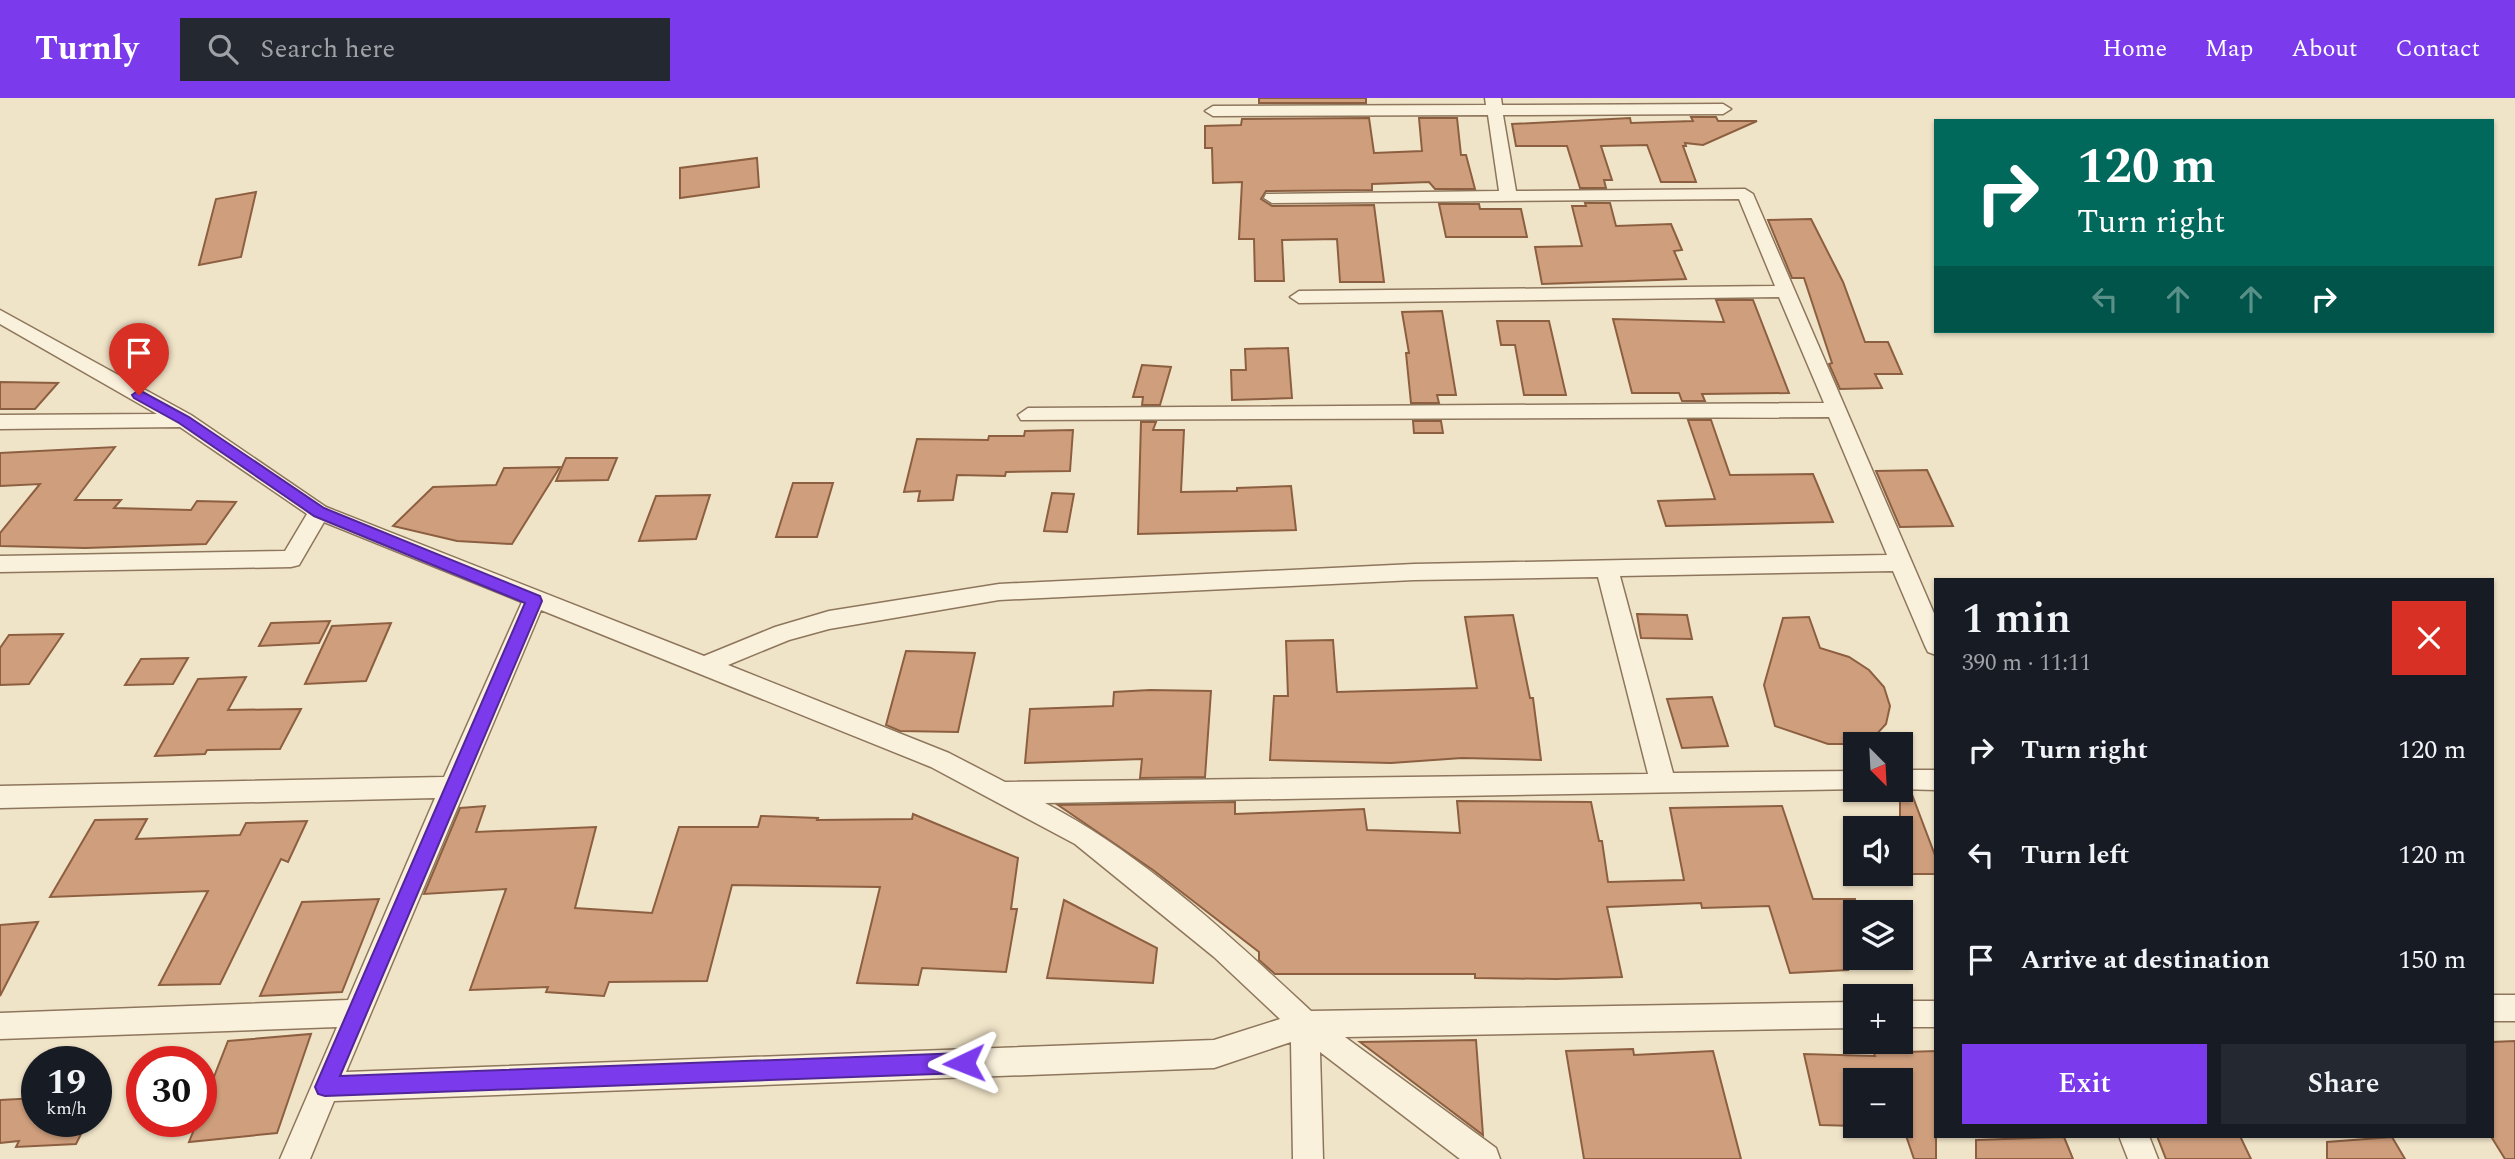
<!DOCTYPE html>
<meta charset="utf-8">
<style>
:root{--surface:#171b24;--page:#242831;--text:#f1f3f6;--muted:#9ea1a6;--accent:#7c3aed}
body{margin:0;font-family:Spectral,serif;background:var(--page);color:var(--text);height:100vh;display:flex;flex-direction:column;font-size:26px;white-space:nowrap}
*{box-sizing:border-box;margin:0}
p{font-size:23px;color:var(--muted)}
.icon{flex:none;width:38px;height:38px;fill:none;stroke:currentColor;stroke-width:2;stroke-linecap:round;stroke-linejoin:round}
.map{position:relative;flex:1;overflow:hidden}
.panel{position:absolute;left:1934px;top:480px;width:560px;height:560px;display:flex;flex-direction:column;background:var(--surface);border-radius:0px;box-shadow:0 2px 5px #0004}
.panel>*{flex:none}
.top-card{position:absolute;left:1934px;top:21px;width:560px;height:214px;border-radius:0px;box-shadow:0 2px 5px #0004;background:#00695c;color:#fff;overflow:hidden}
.needle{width:46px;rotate:156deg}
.buttons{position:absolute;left:1843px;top:634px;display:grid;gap:14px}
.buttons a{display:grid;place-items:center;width:70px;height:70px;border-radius:0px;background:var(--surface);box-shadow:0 2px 5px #0004;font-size:35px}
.speed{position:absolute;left:21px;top:948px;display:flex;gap:14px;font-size:35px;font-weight:700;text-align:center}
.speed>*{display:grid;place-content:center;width:91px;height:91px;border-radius:50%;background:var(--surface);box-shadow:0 2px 5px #0004;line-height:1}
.speed small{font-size:18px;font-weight:400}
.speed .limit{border:10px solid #d22;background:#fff;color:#111}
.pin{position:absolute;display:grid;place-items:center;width:60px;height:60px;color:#fff;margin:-72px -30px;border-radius:50% 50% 50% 0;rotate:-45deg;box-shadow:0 0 7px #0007}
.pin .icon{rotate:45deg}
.me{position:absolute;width:77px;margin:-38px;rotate:268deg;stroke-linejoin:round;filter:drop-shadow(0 0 5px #0008)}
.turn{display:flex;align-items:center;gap:24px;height:147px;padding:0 28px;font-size:32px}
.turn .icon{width:91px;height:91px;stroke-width:2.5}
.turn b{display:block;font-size:49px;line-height:60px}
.lanes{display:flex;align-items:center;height:66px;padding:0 28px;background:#0003;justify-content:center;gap:35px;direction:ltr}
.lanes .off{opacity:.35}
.round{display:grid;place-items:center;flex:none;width:74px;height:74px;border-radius:0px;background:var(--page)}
.summary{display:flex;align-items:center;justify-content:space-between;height:119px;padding:0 28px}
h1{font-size:42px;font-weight:600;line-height:52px}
.primary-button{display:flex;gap:14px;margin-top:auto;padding:14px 28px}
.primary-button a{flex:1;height:80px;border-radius:0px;background:var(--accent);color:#fff;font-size:28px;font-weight:600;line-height:80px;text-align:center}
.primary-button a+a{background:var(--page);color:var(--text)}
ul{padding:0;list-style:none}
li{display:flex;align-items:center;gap:21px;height:105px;padding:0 28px}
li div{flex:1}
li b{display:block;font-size:26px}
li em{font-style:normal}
header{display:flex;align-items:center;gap:42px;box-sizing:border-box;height:98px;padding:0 35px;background:var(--accent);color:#fff}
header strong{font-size:33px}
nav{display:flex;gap:38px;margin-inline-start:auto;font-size:24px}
.search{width:490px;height:63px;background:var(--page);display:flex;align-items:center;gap:18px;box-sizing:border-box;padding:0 24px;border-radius:0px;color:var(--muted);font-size:26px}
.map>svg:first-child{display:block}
.building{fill:#cf9f7d;stroke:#8d5f41;stroke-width:2}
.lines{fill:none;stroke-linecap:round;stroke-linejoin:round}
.street-casing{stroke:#8d765c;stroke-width:3}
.street{fill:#faf1dc;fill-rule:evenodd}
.route{fill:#7c3aed;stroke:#51269a;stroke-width:2}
</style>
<header>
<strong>Turnly</strong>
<div class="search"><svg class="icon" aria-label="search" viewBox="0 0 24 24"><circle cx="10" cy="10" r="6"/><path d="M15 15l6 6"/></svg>Search here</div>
<nav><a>Home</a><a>Map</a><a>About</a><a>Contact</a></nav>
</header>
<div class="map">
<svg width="2515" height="1061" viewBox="0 0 2515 1061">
<rect width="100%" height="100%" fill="#f0e4c8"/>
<g class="building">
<rect x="1259" y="0" width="107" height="5"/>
<path d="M 1691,19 L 1716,19 L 1718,23 L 1757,23 L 1703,47 L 1685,45 L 1686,48 L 1683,48 L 1696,84 L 1661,84 L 1647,47 L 1601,48 L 1612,82 L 1604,82 L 1606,90 L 1580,90 L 1567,48 L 1516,48 L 1512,26 L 1630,20 L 1631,25 L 1693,23 Z"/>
<path d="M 1369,20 L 1374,55 L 1422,53 L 1419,20 L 1457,20 L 1461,57 L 1466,57 L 1475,91 L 1435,91 L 1429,84 L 1372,86 L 1372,92 L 1266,93 L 1261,101 L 1272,108 L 1374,107 L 1384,184 L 1340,184 L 1337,141 L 1282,142 L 1284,183 L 1255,183 L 1254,141 L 1239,141 L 1242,84 L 1213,85 L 1212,50 L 1205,50 L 1205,28 L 1241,27 L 1242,21 Z"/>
<path d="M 757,60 L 759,89 L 680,100 L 680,70 Z"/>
<path d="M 256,94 L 241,159 L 199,167 L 216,101 Z"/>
<path d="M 1585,105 L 1610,105 L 1616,128 L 1671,126 L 1682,152 L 1674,153 L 1686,181 L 1542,186 L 1535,149 L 1582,148 L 1572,108 L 1586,108 Z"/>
<path d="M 1439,106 L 1479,106 L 1480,111 L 1521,111 L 1527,139 L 1446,139 Z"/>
<path d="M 1811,121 L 1843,184 L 1865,244 L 1888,244 L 1902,276 L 1875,276 L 1882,290 L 1840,291 L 1829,266 L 1832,265 L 1804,180 L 1792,180 L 1768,122 Z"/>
<path d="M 1716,202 L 1753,202 L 1789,295 L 1702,296 L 1705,303 L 1682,303 L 1679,295 L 1632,295 L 1613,221 L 1724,224 Z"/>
<path d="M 1442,213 L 1456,297 L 1437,297 L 1439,305 L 1411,305 L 1406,255 L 1409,255 L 1402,214 Z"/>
<path d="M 1497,223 L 1549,223 L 1566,297 L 1524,297 L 1515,247 L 1501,247 Z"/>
<path d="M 1288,250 L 1292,300 L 1232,302 L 1231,272 L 1246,272 L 1245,251 Z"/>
<path d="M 1142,267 L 1171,269 L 1160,307 L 1142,307 L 1143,299 L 1133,299 Z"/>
<path d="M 0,284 L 58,285 L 35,311 L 0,311 Z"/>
<path d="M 1688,322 L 1711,322 L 1730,377 L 1813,376 L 1833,424 L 1666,428 L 1658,403 L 1715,401 Z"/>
<path d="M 1413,323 L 1441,323 L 1443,335 L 1414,335 Z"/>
<path d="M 1141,324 L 1156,324 L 1153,332 L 1184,332 L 1181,394 L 1237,393 L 1237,390 L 1291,388 L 1296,432 L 1138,436 Z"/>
<path d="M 1073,332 L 1070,373 L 1006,374 L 1005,378 L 957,377 L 953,402 L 918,403 L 920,393 L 904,394 L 917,341 L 988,342 L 989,338 L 1024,338 L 1025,333 Z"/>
<path d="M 115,349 L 75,402 L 121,402 L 114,410 L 191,412 L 197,403 L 236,404 L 206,446 L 85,450 L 0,448 L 0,435 L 40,386 L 0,388 L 0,355 Z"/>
<path d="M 566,360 L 617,360 L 608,382 L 556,383 Z"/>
<path d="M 560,369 L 512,446 L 457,443 L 393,428 L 433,389 L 496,387 L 504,370 Z"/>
<path d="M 1927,372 L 1953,428 L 1900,429 L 1876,373 Z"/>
<path d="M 793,385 L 833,385 L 817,439 L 776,439 Z"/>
<path d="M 1052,395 L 1074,396 L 1067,434 L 1044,433 Z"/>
<path d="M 710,397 L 696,441 L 639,443 L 656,398 Z"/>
<path d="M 1637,516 L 1687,517 L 1692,541 L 1641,540 Z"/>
<path d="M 1513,517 L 1530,600 L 1533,600 L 1541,662 L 1462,660 L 1391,665 L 1270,662 L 1274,598 L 1288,598 L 1286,543 L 1333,542 L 1337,594 L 1477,590 L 1465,519 Z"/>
<path d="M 1809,519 L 1820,550 L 1849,559 L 1869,572 L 1884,589 L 1890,608 L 1886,626 L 1874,639 L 1853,646 L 1828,646 L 1775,628 L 1764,587 L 1783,520 Z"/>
<path d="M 330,523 L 319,545 L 259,548 L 271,525 Z"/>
<path d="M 391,525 L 366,583 L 305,586 L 332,528 Z"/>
<path d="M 63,536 L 29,586 L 0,587 L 0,550 L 9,537 Z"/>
<path d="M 906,553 L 975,555 L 958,634 L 900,633 L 886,627 Z"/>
<path d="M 188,560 L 173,586 L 125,587 L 141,561 Z"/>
<path d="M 246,579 L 228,612 L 301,611 L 280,651 L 207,652 L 205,656 L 155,658 L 198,581 Z"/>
<path d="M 1150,592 L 1211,593 L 1205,679 L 1140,680 L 1142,661 L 1025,665 L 1030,611 L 1113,608 L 1114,594 Z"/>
<path d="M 1712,599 L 1728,648 L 1682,650 L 1667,601 Z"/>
<path d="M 1900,694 L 1911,694 L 1936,760 L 1936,776 L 1900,776 Z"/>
<path d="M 1457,703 L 1591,704 L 1599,743 L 1602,743 L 1608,784 L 1684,782 L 1670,710 L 1782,708 L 1813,801 L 1855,801 L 1855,868 L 1847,868 L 1848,872 L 1790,875 L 1769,808 L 1702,810 L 1701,805 L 1607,809 L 1622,879 L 1556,881 L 1475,880 L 1475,876 L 1275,876 L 1259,862 L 1259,854 L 1153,772 L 1058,707 L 1235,704 L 1235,716 L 1364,711 L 1367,732 L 1460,735 Z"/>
<path d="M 485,708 L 476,734 L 596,729 L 575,810 L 652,815 L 679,729 L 758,729 L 761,718 L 818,720 L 817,722 L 912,721 L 913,716 L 1018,760 L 1011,811 L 1017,811 L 1006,874 L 922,870 L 918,887 L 857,885 L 880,789 L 732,787 L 707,883 L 609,884 L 604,898 L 546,894 L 548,889 L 470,892 L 506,791 L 424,796 L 460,710 Z"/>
<path d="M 147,721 L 136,741 L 240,737 L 246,725 L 307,723 L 288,764 L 281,761 L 220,886 L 159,887 L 208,793 L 50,799 L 95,722 Z"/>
<path d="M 379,801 L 342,894 L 260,898 L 302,804 Z"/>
<path d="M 1064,802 L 1157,850 L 1153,885 L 1047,880 Z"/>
<path d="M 38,824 L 0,898 L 0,827 Z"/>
<path d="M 311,936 L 277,1035 L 189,1044 L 197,1024 L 201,1024 L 201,1012 L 228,943 Z"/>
<path d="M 1476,942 L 1483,1037 L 1360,944 Z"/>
<path d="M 2515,943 L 2515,1061 L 2505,1061 L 2492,1040 L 2492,944 Z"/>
<path d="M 1633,951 L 1634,957 L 1713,953 L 1741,1061 L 1584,1061 L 1566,953 Z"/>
<path d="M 1936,953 L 1936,1061 L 1914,1061 L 1900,1020 L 1900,982 L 1855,982 L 1855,1028 L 1820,1027 L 1804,956 L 1875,958 L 1874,955 Z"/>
<path d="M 37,1000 L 37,1024 L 87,1024 L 76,1046 L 16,1049 L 19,1043 L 0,1045 L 0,1002 Z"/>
<path d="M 2157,1038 L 2240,1038 L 2251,1061 L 2166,1061 Z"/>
<path d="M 2064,1039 L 2073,1061 L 1976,1061 L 1976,1042 Z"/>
<path d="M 2392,1039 L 2405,1061 L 2327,1061 L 2327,1044 Z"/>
</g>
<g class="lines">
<defs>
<g id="street">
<path d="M 1485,0 L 1501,0 L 1502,7 L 1723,6 L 1731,11 L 1723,16 L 1503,17 L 1516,93 L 1745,91 L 1753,96 L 1936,520 L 1936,557 L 1928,554 L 1925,548 L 1893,473 L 1620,478 L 1673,675 L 1855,673 L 1855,691 L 1861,691 L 1045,705 C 1144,757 1229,837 1311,913 L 1855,904 L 1855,930 L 1345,939 L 1496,1050 L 1500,1061 L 1460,1061 L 1320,954 L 1323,1061 L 1293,1061 L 1291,944 L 1214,970 L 334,1003 L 310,1061 L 280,1061 L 337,929 L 0,941 L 0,915 L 348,902 L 435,700 L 0,710 L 0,688 L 444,679 L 522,504 L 324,424 L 299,467 L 291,469 L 0,474 L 0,458 L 285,453 L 307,416 L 180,329 L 0,331 L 0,317 L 157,316 L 0,226 L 0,212 L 191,317 L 326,409 L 704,558 L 775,529 L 829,513 L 999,486 L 1414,466 L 1887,457 L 1829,319 L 1021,322 L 1018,317 L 1028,310 L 1824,305 L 1779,199 L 1299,205 L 1290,199 L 1299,193 L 1775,188 L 1739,101 L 1272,105 L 1264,100 L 1266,96 L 1499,93 L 1488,17 L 1213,18 L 1205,13 L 1213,8 L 1486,7 ZM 1598,479 L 1648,676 L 1005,684 L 949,655 L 728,567 L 789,542 L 829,531 L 999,502 L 1414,482 ZM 541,512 L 931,669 L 1075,746 L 1214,859 L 1280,921 L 1214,942 L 346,974 Z"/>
<path d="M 1900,672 L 1936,672 L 1936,692 L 1897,691 L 1900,691 Z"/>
<rect x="2492" y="897" width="23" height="26"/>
<rect x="1900" y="903" width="36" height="26"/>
<path d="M 2119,1038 L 2149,1038 L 2158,1061 L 2128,1061 Z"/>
</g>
</defs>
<use href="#street" class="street-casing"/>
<use href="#street" class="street"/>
</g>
<path class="route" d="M 139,292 L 189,319 L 324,410 L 540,498 L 542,503 L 340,978 L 964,955 L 971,958 L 974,965 L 971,972 L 964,975 L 325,998 L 318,996 L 315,989 L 525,505 L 314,418 L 179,325 L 134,300 L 132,297 Z"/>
</svg>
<div class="buttons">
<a><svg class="needle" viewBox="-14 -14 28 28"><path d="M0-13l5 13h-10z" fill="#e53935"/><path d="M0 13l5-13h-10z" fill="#9ea1a6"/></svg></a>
<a><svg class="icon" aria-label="sound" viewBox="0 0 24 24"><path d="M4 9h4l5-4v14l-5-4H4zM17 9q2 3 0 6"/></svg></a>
<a><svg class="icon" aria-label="layers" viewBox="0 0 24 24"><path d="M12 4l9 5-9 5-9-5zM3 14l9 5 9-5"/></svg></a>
<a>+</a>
<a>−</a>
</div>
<div class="speed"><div>19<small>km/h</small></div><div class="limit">30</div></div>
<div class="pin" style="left:139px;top:297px;background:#d93025"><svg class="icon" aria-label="arrive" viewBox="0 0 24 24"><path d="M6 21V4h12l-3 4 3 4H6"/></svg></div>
<svg class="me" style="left:964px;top:965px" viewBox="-20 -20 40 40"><path d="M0-17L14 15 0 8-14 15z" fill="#7c3aed" stroke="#fff" stroke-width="4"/></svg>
<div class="top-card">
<div class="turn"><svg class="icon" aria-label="right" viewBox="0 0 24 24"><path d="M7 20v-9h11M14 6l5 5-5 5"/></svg><div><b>120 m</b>Turn right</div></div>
<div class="lanes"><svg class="icon off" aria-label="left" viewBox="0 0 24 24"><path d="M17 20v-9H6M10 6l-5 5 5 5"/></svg><svg class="icon off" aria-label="ahead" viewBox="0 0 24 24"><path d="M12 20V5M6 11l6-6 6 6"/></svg><svg class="icon off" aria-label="ahead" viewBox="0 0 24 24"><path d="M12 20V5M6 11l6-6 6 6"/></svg><svg class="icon" aria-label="right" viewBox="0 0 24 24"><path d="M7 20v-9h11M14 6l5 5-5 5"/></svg></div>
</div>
<section class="panel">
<div class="summary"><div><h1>1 min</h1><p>390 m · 11:11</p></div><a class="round" style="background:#d93025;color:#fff"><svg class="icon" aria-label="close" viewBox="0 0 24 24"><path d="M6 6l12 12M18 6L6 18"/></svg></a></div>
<ul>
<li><svg class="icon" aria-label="right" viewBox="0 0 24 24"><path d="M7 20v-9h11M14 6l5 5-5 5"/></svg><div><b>Turn right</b></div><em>120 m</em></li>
<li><svg class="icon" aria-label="left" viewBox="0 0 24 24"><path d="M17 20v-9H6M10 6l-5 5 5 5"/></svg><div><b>Turn left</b></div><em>120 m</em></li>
<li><svg class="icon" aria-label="arrive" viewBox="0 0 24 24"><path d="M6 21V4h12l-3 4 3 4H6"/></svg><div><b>Arrive at destination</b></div><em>150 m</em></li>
</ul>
<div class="primary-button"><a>Exit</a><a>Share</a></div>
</section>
</div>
